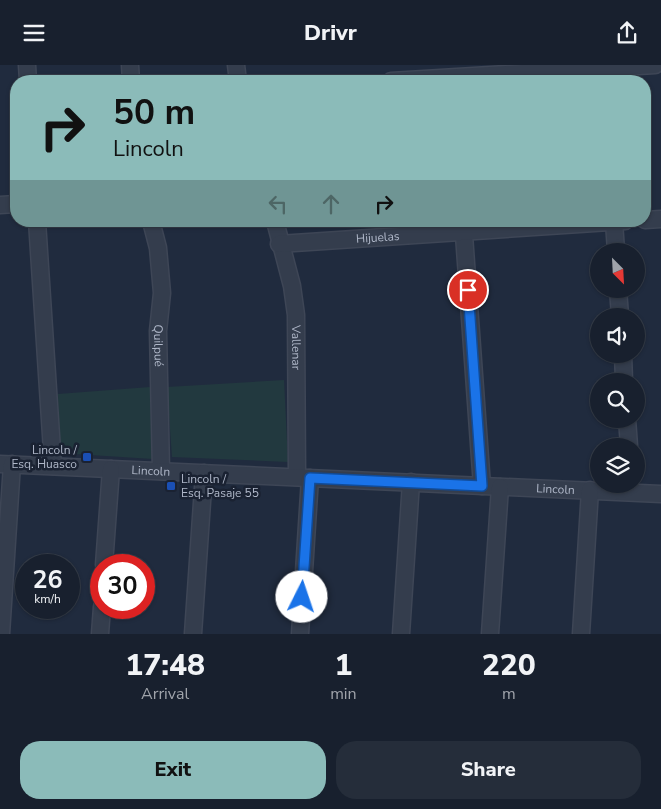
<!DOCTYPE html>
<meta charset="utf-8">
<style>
:root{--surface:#18202e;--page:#252d3a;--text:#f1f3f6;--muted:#9fa3aa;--line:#363e4a;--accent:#8bbbb9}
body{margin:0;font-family:"Nunito Sans",sans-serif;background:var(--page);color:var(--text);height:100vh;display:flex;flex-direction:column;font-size:19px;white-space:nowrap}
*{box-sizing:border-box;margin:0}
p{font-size:16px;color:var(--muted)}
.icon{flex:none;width:28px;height:28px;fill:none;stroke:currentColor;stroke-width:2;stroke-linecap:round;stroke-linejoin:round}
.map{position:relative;height:569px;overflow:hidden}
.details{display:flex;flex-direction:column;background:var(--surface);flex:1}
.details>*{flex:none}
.guide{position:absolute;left:10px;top:10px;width:641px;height:152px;border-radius:20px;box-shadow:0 1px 4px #0004,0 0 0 1px var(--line);background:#8bbbb9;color:#111;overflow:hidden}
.needle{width:32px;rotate:156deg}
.tools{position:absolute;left:590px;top:178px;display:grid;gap:10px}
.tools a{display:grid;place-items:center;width:55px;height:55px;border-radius:50%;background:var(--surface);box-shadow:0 1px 4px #0004,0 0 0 1px var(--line);font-size:25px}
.speed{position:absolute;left:15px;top:489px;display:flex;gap:10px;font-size:25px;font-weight:700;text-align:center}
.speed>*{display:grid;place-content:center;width:65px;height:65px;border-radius:50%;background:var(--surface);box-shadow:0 1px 4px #0004,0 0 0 1px var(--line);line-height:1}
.speed small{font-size:12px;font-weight:400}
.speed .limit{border:8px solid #d22;background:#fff;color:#111}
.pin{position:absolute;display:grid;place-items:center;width:42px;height:42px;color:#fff;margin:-21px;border:2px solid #fff;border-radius:50%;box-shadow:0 1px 5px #0007}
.me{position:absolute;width:55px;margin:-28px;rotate:4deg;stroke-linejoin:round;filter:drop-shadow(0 0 4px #0008)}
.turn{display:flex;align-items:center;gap:18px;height:105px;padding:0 20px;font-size:22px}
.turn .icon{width:65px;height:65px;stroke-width:2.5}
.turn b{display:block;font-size:35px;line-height:42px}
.lanes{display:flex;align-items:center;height:48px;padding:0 20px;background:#0003;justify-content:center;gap:25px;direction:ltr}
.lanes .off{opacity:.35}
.eta{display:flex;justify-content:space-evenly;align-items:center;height:85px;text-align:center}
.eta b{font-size:30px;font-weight:800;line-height:35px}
.cta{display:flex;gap:10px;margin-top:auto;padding:10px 20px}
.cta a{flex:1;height:58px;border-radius:20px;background:var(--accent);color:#111;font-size:20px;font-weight:800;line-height:58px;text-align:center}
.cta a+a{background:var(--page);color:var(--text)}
header{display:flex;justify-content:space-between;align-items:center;height:65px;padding:0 20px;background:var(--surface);font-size:22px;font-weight:800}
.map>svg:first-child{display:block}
.green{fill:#22393f}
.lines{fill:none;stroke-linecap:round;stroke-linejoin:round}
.minor-casing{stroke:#3e4656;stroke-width:19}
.minor{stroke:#343d4d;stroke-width:16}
.route-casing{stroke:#114b97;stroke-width:12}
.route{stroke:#1a73e8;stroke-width:9}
.transit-dot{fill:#1a4fb4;stroke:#1a2232;stroke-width:2}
.labels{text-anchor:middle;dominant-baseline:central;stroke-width:5;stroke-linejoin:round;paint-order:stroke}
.street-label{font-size:12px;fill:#b0b8c9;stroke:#1a2232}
.poi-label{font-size:12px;fill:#b0b8c9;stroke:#1a2232;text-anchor:end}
</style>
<header><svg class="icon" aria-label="menu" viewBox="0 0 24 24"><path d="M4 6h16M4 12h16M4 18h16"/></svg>Drivr<svg class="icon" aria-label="share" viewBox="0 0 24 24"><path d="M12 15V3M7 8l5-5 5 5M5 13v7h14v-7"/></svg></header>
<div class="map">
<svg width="661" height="569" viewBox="0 0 661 569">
<rect width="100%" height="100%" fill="#202b3e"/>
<g class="green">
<path d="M 284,315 L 288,397 L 172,392 L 167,322 Z"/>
<path d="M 150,322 L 153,394 L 59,388 L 58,329 Z"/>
</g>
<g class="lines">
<defs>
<g id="minor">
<path d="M 27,0 L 28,16"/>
<path d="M 130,0 L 131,16"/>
<path d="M 236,0 L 238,16"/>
<path d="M 391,16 L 655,0"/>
<path d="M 0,140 L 16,139"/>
<path d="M 645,155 L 661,154"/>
<path d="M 37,156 L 53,401"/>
<path id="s1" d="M 151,156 L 158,183 L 162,228 L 158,266 L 161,406"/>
<path id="s2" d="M 275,156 L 292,221 L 296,250 L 297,412"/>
<path d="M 463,156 L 482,421"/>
<path d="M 614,157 L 616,186"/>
<path id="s3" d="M 279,179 L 625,156"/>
<path d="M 618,224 L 620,251"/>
<path d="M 623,289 L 624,316"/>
<path d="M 627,354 L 629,381"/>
<path id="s4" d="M 0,399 L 661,429"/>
<path d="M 104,500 L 111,404"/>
<path d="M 1,569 L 12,399"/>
<path d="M 100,569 L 102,542"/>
<path d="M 193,569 L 204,408"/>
<path d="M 300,569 L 310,413"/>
<path d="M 401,569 L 411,417"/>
<path d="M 490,569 L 500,422"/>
<path d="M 581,569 L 590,425"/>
</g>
</defs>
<use href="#minor" class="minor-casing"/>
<use href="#minor" class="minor"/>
</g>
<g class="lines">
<defs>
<path id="route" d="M 302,532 L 310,413 L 482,421 L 468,225"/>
</defs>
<use href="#route" class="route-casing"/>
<use href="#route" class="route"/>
</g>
<g class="transit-dot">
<rect x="82" y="387" width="10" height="10" rx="2.5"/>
<rect x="166" y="416" width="10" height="10" rx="2.5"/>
</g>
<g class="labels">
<g class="street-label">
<text stroke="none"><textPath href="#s3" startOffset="99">Hijuelas</textPath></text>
<text stroke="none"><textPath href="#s1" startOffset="126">Quilpué</textPath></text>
<text stroke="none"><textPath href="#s2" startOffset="129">Vallenar</textPath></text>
<text stroke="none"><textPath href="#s4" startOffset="151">Lincoln</textPath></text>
<text stroke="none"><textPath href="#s4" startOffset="556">Lincoln</textPath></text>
</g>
<g class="poi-label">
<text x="77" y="385">Lincoln /<tspan x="77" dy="14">Esq. Huasco</tspan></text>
<text x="181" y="414" text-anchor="start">Lincoln /<tspan x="181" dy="14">Esq. Pasaje 55</tspan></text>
</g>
</g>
</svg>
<div class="tools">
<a><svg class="needle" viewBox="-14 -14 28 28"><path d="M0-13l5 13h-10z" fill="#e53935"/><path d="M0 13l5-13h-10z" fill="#9fa3aa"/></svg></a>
<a><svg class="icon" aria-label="sound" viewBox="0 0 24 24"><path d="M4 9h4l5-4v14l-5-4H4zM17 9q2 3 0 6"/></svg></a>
<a><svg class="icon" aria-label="search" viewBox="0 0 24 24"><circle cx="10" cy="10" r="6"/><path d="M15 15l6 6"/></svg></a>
<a><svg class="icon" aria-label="layers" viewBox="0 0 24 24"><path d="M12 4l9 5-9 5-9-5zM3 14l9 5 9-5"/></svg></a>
</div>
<div class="speed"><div>26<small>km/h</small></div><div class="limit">30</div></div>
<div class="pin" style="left:468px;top:225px;background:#d93025"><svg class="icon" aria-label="arrive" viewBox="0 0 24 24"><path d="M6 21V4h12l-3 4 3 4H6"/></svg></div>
<svg class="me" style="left:302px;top:532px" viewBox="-20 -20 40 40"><circle r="19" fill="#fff"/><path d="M0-13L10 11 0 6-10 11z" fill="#1a73e8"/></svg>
<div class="guide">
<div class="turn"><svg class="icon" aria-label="right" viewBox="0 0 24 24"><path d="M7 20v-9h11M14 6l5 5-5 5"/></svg><div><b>50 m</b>Lincoln</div></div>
<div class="lanes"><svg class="icon off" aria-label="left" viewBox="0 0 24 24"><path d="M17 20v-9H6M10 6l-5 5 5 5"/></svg><svg class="icon off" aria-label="ahead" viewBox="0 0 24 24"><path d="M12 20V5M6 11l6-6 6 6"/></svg><svg class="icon" aria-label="right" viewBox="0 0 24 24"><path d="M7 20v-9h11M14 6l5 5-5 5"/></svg></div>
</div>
</div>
<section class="details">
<div class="eta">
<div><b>17:48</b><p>Arrival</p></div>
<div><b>1</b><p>min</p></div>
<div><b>220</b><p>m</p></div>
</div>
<div class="cta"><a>Exit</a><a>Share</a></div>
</section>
